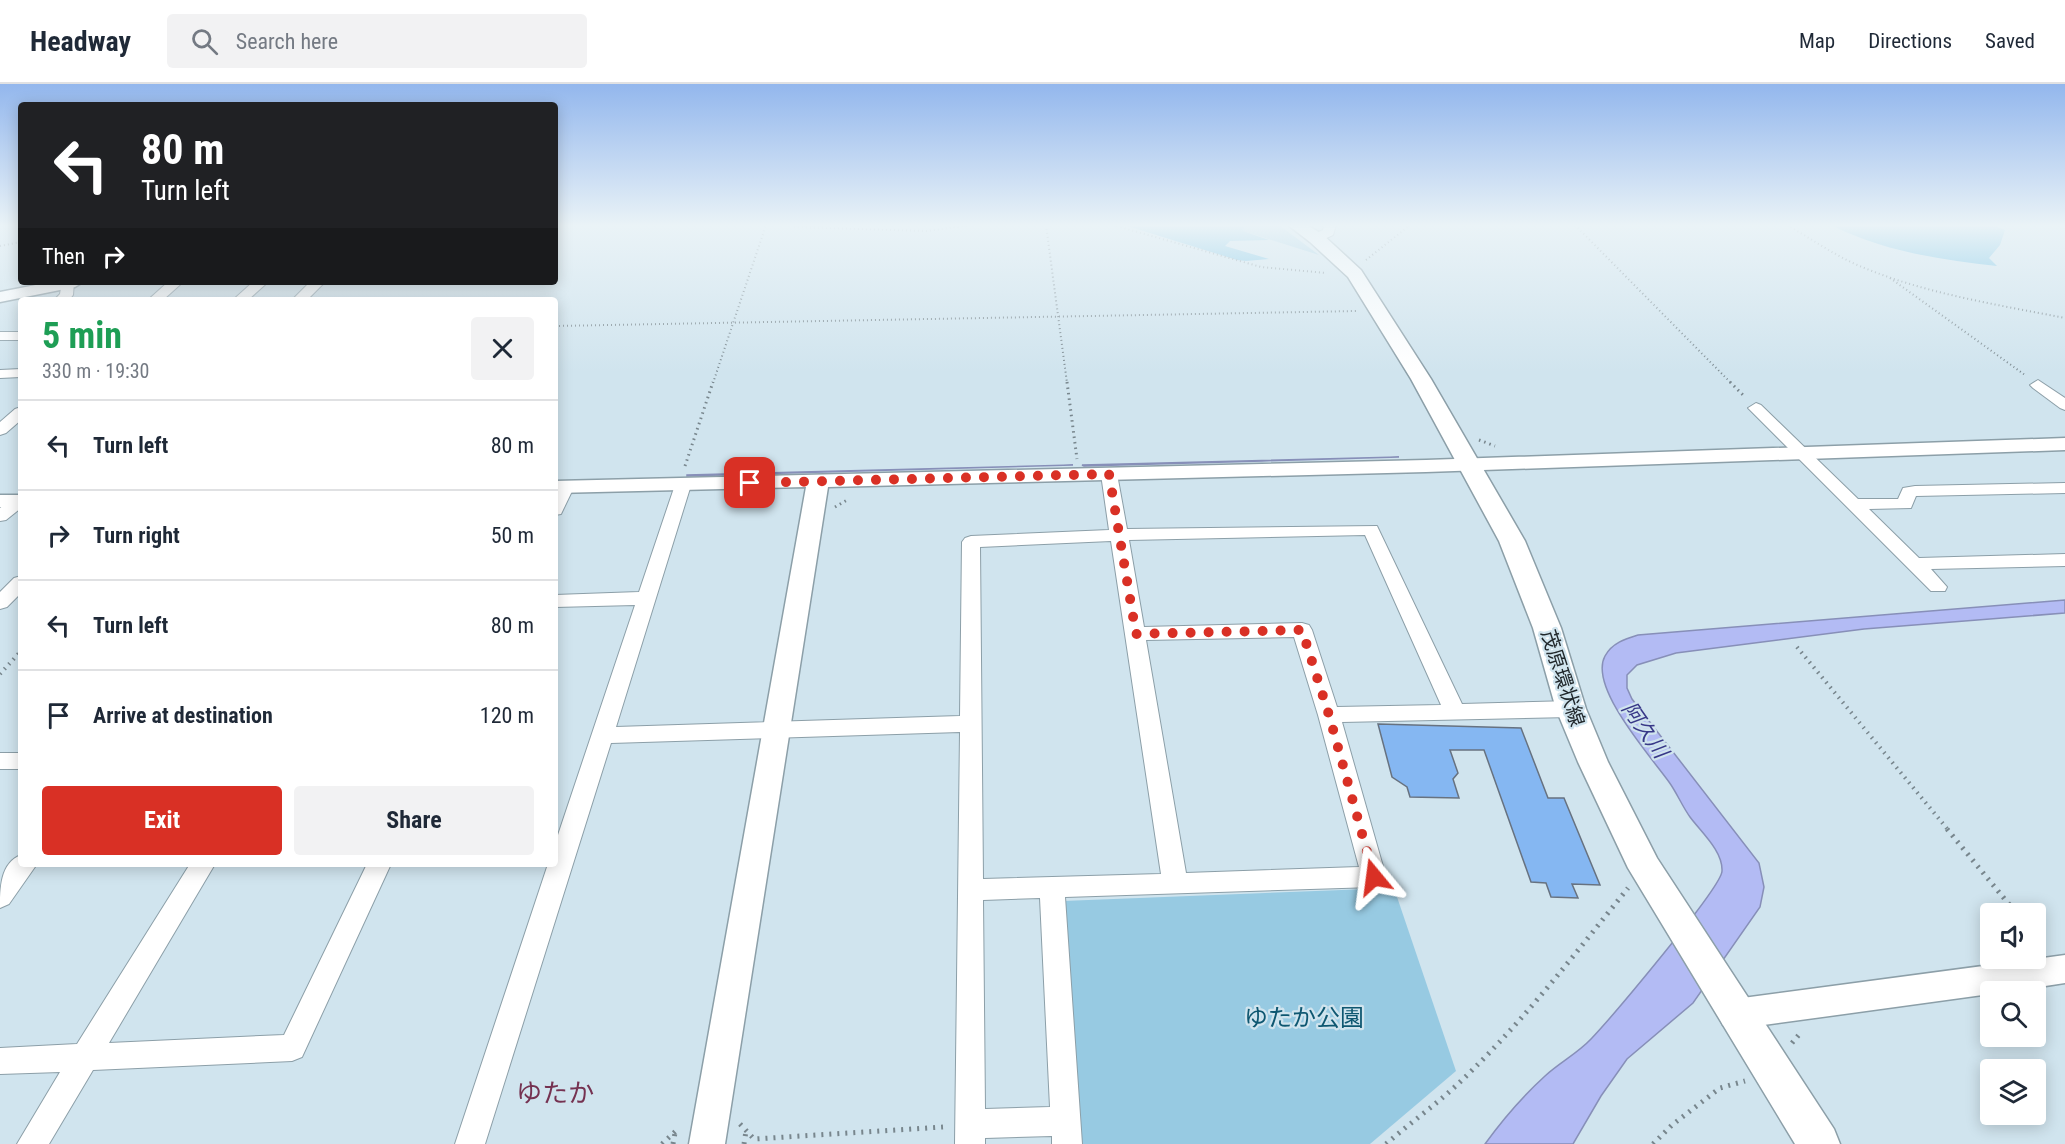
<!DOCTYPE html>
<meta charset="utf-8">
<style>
:root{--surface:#fff;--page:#f2f2f3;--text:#1f2937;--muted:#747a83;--line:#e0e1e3;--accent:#d93025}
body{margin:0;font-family:"Roboto Condensed","Noto Sans JP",sans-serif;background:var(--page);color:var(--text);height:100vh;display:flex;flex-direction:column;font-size:22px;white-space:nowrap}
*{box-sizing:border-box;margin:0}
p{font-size:20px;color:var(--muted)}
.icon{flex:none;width:33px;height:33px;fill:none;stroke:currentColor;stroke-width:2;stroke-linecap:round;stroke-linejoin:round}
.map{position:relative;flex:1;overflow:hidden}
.drawer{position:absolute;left:18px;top:213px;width:540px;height:570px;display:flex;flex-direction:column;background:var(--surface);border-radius:6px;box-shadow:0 3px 15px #0003}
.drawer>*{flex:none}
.hud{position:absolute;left:18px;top:18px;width:540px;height:183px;border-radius:6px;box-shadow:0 3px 15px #0003;background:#202124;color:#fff;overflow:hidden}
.tools{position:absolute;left:1980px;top:819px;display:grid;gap:12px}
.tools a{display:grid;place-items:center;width:66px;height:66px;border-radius:6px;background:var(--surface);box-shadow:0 3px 15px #0003;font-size:30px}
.pin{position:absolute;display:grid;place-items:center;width:51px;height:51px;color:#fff;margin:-26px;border-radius:12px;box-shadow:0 3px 9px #0006}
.me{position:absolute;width:66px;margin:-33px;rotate:344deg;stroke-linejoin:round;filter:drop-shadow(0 0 4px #0008)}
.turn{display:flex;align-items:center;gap:21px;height:126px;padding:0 24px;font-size:27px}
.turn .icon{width:78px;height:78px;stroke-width:2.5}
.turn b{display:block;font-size:42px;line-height:51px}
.then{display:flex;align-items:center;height:57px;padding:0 24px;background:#0003;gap:12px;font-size:22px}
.round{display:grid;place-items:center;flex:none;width:63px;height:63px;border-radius:6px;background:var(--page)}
.summary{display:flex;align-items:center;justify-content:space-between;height:102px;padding:0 24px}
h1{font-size:36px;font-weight:700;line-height:45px;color:#1e9e55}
.action{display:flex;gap:12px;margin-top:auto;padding:12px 24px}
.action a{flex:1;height:69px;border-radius:6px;background:var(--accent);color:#fff;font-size:24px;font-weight:700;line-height:69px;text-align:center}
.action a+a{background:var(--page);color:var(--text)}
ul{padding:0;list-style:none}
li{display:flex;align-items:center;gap:18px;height:90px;padding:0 24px;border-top:2px solid var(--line)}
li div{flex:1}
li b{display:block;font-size:22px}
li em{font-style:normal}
header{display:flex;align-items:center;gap:36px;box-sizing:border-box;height:84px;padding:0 30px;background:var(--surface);border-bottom:2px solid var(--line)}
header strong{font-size:28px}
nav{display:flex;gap:33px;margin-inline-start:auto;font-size:21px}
.search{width:420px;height:54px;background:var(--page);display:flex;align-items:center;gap:15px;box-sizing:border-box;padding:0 21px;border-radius:6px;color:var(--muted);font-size:22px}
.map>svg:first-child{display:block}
.green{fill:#97cae2}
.forest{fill:#63bbe2}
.water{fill:#b3bbf4;stroke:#878fb8;stroke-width:1.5}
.building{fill:#85b7f2;stroke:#677280;stroke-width:1.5}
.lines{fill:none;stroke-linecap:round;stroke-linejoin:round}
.minor-casing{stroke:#8c9fa8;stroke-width:2}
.tertiary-casing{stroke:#8c9fa8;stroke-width:3}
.secondary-casing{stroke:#8c9fa8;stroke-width:3}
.path-far3{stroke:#78868d;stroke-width:2;stroke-dasharray:1 3;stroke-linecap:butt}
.path-far2{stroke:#78868d;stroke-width:3;stroke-dasharray:1.5 4;stroke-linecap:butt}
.path-far1{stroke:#78868d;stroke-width:4;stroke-dasharray:1.5 5;stroke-linecap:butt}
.path{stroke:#78868d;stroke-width:5;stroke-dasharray:2 6;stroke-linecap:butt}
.minor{fill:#fff;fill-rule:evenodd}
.tertiary{fill:#fff;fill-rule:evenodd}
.secondary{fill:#fff;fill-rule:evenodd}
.route{stroke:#d93025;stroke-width:10;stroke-dasharray:0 18}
.labels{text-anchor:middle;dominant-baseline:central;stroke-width:4.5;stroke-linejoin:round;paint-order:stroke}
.street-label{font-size:20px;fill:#20272b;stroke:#d0e4ee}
.water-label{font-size:21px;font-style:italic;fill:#383888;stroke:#d0e4ee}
.near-park-label{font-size:24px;fill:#0e5771;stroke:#d0e4ee}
.near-neighbourhood-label{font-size:26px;fill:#753251;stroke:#d0e4ee}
</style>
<header>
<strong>Headway</strong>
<div class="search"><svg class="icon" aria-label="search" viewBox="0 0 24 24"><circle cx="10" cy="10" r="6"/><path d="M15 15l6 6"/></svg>Search here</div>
<nav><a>Map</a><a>Directions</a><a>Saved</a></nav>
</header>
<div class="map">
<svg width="2065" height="1060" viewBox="0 0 2065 1060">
<rect width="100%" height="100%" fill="#d0e4ee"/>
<g class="green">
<path d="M 1255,141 L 1279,141 L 1319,171 L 1243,147 L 1244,144 Z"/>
<path d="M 1394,804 L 1456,987 L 1370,1060 L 1081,1060 L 1063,817 Z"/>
</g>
<g class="forest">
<path d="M 1124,141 L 1255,141 L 1244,144 L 1243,147 L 1269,156 L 1230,157 L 1225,162 L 1269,175 L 1246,177 L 1237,176 Z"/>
<path d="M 1831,141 L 1993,141 L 2005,146 L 2000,161 L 1989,174 L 1997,182 C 1941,176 1882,167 1831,141 Z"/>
</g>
<g class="water">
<path d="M 1399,373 L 1084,382 L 1082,381 Z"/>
<path d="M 1073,381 L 687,392 L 687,391 Z"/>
<path d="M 2065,516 L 2065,529 L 1864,545 L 1676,569 L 1637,581 L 1627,591 L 1627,604 L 1632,615 L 1759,779 L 1764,803 L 1760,823 L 1693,919 L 1627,975 L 1601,1012 L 1573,1060 L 1485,1060 C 1503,1035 1522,1013 1545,992 C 1559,979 1578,969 1591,955 C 1610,935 1722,803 1722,787 C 1723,767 1701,748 1690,733 C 1682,722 1677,709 1669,698 C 1652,674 1588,603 1605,572 C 1612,559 1625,555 1638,551 Z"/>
</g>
<path class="building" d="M 1378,640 L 1521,644 L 1548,714 L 1564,714 L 1600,801 L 1572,800 L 1578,814 L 1551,813 L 1546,799 L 1531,798 L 1484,666 L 1450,666 L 1458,689 L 1453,695 L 1459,714 L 1410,713 L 1407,703 L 1392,693 Z"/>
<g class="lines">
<defs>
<g id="minor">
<path d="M 1324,141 L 1336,141 L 1333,151 L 1320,157 L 1312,157 L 1312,151 L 1323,146 Z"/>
<path d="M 62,198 L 74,198 L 73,211 L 69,216 L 54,216 L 60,210 Z"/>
<path d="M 168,198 L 183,198 L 163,216 L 148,216 Z"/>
<path d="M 253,198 L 268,198 L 248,216 L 233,216 Z"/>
<path d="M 310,198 L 325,198 L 307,216 L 292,216 Z"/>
<rect x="0" y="248" width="21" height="8"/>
<path d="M 21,285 L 21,293 L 0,294 L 0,286 Z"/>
<path d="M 2038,296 L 2065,314 L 2065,326 L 2060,324 L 2033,304 L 2030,301 Z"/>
<path d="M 1756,319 L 1761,321 L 1858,415 L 1898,415 L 1903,404 L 1915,402 L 2065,399 L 2065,409 L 1916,412 L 1911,424 L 1869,425 L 1919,474 L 2065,470 L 2065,482 L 1931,485 L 1947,503 L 1945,507 L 1931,507 L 1748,324 Z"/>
<path d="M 21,323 L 21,336 L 6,349 L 0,351 L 0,338 L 15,325 Z"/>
<path d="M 1109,385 L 1117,390 L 1127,445 L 1377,442 L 1462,620 L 1571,617 L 1579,620 L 1582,625 L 1579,630 L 1571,633 L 1342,638 L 1386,793 L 1383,800 L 1374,803 L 1065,813 L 1082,1060 L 1052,1060 L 1052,1052 L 985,1054 L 985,1060 L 955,1060 L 960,648 L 611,659 L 485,1060 L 455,1060 L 548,780 L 555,780 L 555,760 L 635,521 L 555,523 L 555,511 L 639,508 L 675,401 L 677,397 L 689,397 L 691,401 L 616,643 L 960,632 L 962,458 L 965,454 L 971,452 L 1109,446 L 1101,390 ZM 1365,451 L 1441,621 L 1337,623 L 1312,546 L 1309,541 L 1302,539 L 1144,543 L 1129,456 ZM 1111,457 L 1161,790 L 983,795 L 980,463 ZM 1294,553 L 1318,631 L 1359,783 L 1186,789 L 1146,556 ZM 1040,814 L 1050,1023 L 985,1025 L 983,816 Z"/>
<path d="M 565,398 L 571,399 L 574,403 L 561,430 L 555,431 L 555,406 L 559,399 Z"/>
<path d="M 21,411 L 21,424 L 6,436 L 0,437 L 0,424 L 15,412 Z"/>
<path d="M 21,492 L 21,509 L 7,523 L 0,525 L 0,508 L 14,494 Z"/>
<rect x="0" y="669" width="21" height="16"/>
<path d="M 21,771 L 21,780 L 37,780 L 9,820 L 0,824 C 0,805 0,779 21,771 Z"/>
<path d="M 190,780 L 215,780 L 109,959 L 284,951 L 367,780 L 391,780 L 302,973 L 292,977 L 93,986 L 49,1060 L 17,1060 L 60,988 L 0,990 L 0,964 L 77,960 Z"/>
</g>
<g id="tertiary">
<path d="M 51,198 L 83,198 L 75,203 L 0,218 L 0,208 Z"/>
<path d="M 2065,354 L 2065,366 L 1426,388 L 828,403 L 725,1060 L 689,1060 L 806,403 L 555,409 L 555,397 L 1426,376 Z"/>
<rect x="0" y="411" width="21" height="12"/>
<path d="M 2065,871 L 2065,899 L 2007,908 L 1990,908 L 1990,910 L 1735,945 L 1723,941 L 1718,930 L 1723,919 L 1735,915 Z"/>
</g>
<path id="secondary" d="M 1288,141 L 1307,141 L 1322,150 L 1361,186 L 1431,295 L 1525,457 L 1561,544 L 1586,625 L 1608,678 L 1657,774 L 1834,1045 L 1840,1060 L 1795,1060 L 1628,784 L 1578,678 L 1556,625 L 1533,544 L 1499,457 L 1411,295 L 1348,193 L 1310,158 Z"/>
</defs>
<use href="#minor" class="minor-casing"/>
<use href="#tertiary" class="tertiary-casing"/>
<use href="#secondary" class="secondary-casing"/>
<g class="path-far3">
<path d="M 772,141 L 800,141"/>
<path d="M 1046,141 L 1067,299"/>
<path d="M 1113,141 L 1261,183 L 1326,189"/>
<path d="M 1575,141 L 1731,299"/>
<path d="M 1787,141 C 1810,154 1831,169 1855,180 C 1921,209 1994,220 2065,234"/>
<path d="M 794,143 L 927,147 L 971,141"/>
<path d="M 0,162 L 21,158"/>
<path d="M 1366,176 L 1410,141"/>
<path d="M 1890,194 L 2025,291"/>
<path d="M 555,242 L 1357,227"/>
<path d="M 713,299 L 766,141"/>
</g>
<g class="path-far2">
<path d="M 1067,298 L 1077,375"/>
<path d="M 1730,298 L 1745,313"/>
<path d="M 1479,356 L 1495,362"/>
<path d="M 685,382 L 713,298"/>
<path d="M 835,423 L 849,415"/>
</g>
<g class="path-far1">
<path d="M 1797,563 L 1949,747"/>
<path d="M 0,590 L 21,567"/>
</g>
<g class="path">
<path d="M 1947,745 L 2017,830"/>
<path d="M 2036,852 L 2045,864"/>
<path d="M 1792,959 L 1802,947"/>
<path d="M 740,1040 L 754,1055 L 943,1043"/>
<path d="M 662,1060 L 679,1044"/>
<path d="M 673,1060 L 675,1049"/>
<path d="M 744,1060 L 746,1047"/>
<path d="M 1386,1060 C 1410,1039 1437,1020 1460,998 C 1522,939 1574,871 1628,804"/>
<path d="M 1653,1060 L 1672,1041 L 1720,1004 L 1745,997"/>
</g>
<use href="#minor" class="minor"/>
<use href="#tertiary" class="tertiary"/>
<use href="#secondary" class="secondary"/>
</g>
<linearGradient id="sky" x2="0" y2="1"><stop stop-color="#93b7ed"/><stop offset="0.49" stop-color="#eaf3f7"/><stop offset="1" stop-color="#eaf3f7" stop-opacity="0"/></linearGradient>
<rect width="2065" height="289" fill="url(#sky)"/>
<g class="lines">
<path class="route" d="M 750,399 L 1109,390 L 1136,550 L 1302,546 L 1329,631 L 1374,793"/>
</g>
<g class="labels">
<g class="street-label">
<text transform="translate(1563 594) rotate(72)">茂原環状線</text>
</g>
<g class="water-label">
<text transform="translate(1645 646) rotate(55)">阿久川</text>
</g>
<g class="near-park-label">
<text x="1304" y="934">ゆたか公園</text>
</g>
<g class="near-neighbourhood-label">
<text x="555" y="1009">ゆたか</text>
</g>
</g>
</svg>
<div class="tools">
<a><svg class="icon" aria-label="sound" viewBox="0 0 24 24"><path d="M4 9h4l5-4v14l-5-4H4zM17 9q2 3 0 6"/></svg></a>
<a><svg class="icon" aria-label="search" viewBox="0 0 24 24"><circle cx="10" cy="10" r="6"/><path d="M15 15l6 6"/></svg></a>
<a><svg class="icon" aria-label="layers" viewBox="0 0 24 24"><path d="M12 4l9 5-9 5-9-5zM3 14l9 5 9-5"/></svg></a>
</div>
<div class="pin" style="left:750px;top:399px;background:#d93025"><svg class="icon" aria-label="arrive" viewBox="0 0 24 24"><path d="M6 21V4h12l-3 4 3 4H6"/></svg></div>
<svg class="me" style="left:1374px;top:793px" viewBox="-20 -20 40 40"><path d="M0-17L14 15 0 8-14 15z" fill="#d93025" stroke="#fff" stroke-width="4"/></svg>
<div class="hud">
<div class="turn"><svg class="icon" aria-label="left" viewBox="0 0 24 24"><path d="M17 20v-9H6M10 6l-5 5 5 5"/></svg><div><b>80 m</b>Turn left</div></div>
<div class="then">Then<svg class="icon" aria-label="right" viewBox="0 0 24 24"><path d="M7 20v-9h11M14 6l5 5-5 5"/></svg></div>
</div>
<section class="drawer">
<div class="summary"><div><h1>5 min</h1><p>330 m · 19:30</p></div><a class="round"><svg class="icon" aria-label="close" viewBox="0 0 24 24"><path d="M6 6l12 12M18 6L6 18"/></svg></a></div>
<ul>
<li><svg class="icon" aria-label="left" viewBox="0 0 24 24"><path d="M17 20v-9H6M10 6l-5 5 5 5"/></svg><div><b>Turn left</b></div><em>80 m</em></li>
<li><svg class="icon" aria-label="right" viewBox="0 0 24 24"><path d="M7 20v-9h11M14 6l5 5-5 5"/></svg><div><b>Turn right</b></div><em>50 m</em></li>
<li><svg class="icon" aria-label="left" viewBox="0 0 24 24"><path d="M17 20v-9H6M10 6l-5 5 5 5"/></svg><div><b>Turn left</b></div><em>80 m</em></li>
<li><svg class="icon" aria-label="arrive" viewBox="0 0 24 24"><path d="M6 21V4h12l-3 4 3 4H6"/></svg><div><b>Arrive at destination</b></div><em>120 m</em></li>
</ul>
<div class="action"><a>Exit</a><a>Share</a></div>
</section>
</div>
